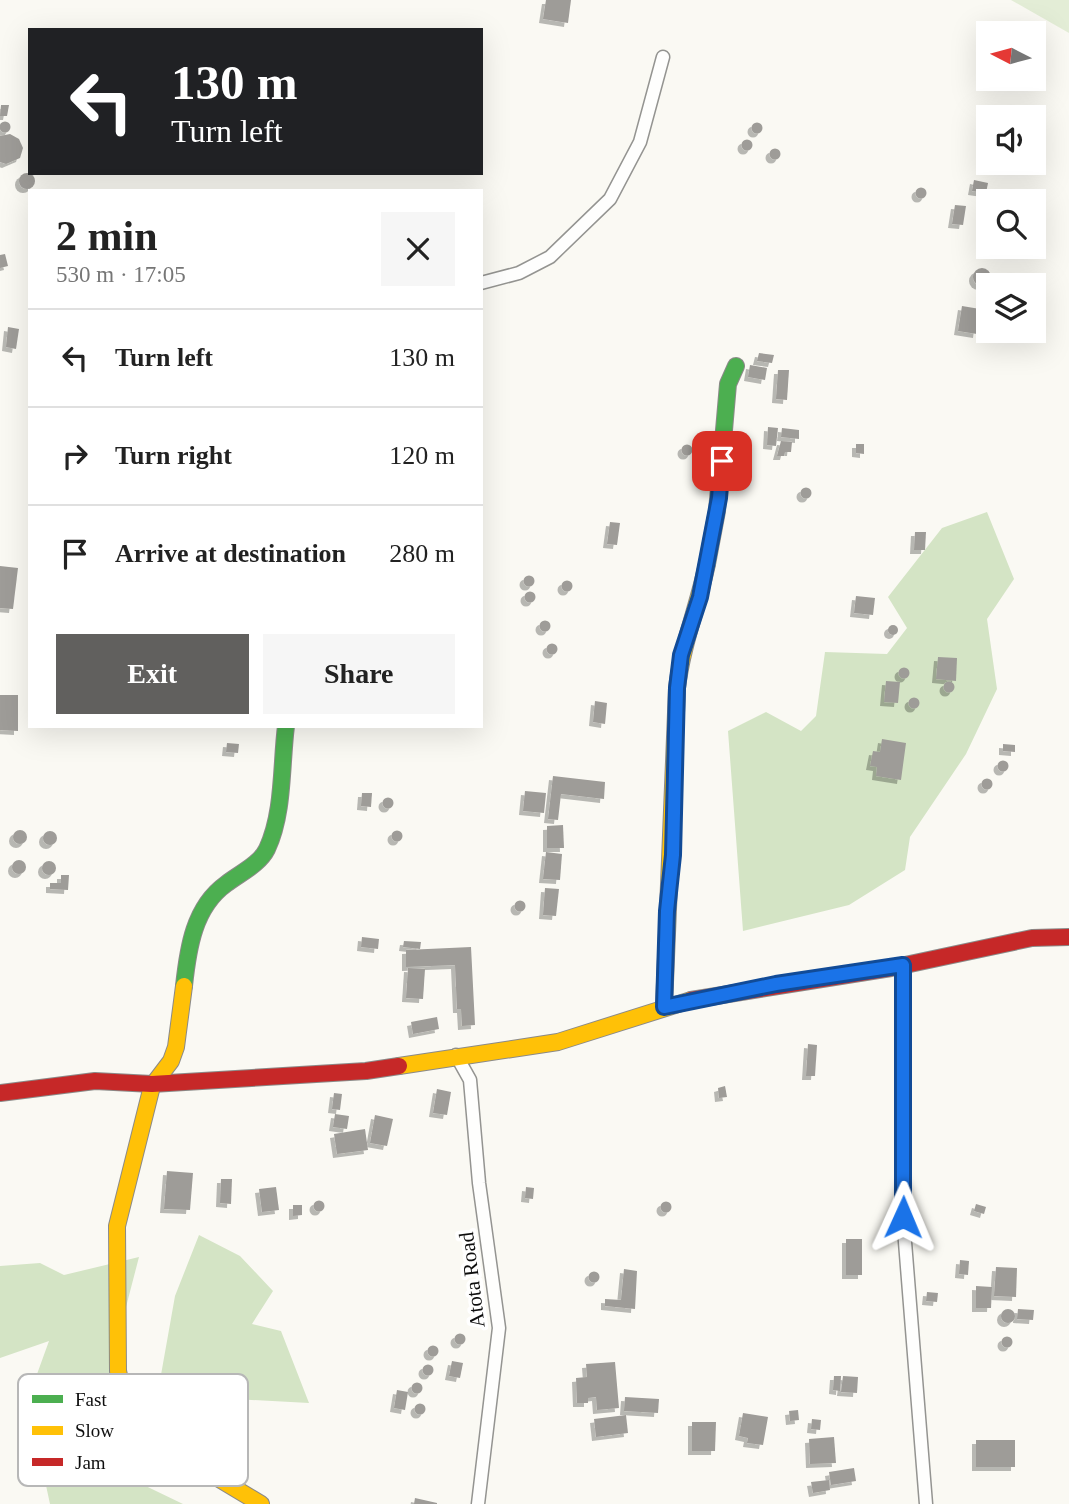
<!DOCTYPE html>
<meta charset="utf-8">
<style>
:root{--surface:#fff;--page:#f6f6f6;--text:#222;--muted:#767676;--line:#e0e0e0;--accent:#61605e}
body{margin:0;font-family:"Times New Roman",serif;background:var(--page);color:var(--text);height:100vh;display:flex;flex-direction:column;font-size:26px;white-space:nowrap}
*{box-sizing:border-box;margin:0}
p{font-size:23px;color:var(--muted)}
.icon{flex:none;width:38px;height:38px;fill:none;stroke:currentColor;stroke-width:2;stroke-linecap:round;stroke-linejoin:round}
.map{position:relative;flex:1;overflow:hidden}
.drawer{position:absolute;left:28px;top:189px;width:455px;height:539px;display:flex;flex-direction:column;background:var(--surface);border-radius:0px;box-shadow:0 7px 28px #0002}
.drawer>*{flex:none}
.top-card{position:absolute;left:28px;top:28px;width:455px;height:147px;border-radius:0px;box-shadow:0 7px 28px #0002;background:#202124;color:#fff;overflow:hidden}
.needle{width:46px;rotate:276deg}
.fabs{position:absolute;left:976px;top:21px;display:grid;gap:14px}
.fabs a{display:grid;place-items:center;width:70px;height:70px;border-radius:0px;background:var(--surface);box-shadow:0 7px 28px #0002;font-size:35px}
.pin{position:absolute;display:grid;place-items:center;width:60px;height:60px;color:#fff;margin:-30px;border-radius:14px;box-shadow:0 4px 10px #0006}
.me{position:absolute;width:77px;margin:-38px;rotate:1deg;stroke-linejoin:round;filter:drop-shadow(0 0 5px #0008)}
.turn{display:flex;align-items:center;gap:24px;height:147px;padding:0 28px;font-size:32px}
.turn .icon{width:91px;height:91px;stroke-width:2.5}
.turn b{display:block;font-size:49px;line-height:60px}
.round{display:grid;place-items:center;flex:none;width:74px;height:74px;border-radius:0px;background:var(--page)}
.summary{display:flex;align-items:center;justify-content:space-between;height:119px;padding:0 28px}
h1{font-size:42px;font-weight:800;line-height:52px}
.cta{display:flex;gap:14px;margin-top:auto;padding:14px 28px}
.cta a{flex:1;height:80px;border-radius:0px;background:var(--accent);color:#fff;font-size:28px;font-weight:800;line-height:80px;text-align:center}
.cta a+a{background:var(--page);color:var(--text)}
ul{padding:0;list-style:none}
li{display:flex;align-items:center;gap:21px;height:98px;padding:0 28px;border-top:2px solid var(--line)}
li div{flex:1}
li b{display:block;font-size:26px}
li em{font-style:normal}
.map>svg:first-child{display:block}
.green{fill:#e3edd6}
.forest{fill:#d4e4c5}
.building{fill:#9e9c98;filter:url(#shadow)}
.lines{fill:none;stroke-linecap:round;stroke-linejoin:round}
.street-casing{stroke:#949491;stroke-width:15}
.fast-casing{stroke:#8b8a88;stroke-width:18}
.slow-casing{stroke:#8b8a88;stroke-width:18}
.jam-casing{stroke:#8b8a88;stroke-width:18}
.street{stroke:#fefefd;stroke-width:12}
.fast{stroke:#4caf50;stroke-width:16}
.slow{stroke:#ffc107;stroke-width:16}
.jam{stroke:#c62828;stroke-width:16}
.route-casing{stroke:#114b97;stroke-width:18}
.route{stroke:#1a73e8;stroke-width:12}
.labels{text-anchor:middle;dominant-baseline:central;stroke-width:7;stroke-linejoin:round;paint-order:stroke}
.street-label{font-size:21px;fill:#0e0e0e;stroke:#fff}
.key{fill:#fff;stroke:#b7b7b7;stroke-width:2}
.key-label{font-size:19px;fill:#0e0e0e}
</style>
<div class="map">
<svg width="1069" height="1504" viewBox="0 0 1069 1504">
<defs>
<filter id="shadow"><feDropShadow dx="-4" dy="4" stdDeviation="0" flood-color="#0004"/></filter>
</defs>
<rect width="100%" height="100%" fill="#faf9f3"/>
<path class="green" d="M 1011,0 L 1069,0 L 1069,33 Z"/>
<g class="forest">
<path d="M 987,512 L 1014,579 L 987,619 L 997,689 L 966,754 L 910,837 L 905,870 L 849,905 L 743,931 L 728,731 L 766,712 L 801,731 L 816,716 L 825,652 L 887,654 L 907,628 L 888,597 L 942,528 Z"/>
<path d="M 199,1235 L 240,1256 L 273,1291 L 252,1324 L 281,1331 L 309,1403 L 234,1399 L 159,1386 L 175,1296 Z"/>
<path d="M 139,1257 L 126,1307 L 122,1363 L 133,1414 L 98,1463 L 183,1504 L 50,1504 L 44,1476 L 72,1438 L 24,1410 L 49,1341 L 0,1358 L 0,1266 L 40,1263 L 64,1275 Z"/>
</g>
<g class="building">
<path d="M 546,0 L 571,0 L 568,23 L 543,19 Z"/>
<path d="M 1,105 L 9,105 L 7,116 L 0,116 Z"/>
<circle cx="5" cy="127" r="5.5"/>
<circle cx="757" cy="128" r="5.5"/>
<path d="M 10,134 L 19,139 L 23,148 L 20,158 L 6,164 L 0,162 L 0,136 Z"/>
<circle cx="747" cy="145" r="5.5"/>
<circle cx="775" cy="154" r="5.5"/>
<circle cx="27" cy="181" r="8"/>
<path d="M 974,180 L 988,183 L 986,193 L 972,191 Z"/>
<circle cx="921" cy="193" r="5.5"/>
<path d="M 955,205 L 966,206 L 963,225 L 952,224 Z"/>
<path d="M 5,254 L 8,266 L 0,268 L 0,255 Z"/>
<circle cx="982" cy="277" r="9"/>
<path d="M 962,306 L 980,309 L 977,334 L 958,331 Z"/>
<path d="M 8,327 L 19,329 L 16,349 L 6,347 Z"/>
<path d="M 987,331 L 1007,331 L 1006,337 L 987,334 Z"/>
<path d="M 759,353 L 774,355 L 772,363 L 757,361 Z"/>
<path d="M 750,365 L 767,368 L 765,380 L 748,377 Z"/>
<path d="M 778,370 L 789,370 L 787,400 L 776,399 Z"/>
<path d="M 768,427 L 778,428 L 776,446 L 767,445 Z"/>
<path d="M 782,428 L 799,430 L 799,439 L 781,437 Z"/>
<path d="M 781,441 L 792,442 L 791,452 L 785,452 L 784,456 L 777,456 Z"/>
<path d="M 856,444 L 864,444 L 864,454 L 856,453 Z"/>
<circle cx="687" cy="450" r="5.5"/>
<circle cx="739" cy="466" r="5.5"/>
<circle cx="806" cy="493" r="5.5"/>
<path d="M 610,522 L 620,523 L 617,545 L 607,544 Z"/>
<path d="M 915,532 L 926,532 L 925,550 L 914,550 Z"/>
<path d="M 0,566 L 18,568 L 13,609 L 0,608 Z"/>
<circle cx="529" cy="581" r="5.5"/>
<circle cx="567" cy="586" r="5.5"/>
<circle cx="530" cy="597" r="5.5"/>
<path d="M 856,596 L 875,598 L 873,615 L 854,613 Z"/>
<circle cx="545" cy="626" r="5.5"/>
<circle cx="893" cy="630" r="5"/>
<circle cx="552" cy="649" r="5.5"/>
<path d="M 938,657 L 957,658 L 956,681 L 936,679 Z"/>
<circle cx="904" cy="673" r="5.5"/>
<path d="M 886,681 L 900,682 L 898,703 L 884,702 Z"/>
<circle cx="949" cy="687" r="5.5"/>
<path d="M 0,695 L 18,695 L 18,731 L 0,730 Z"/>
<circle cx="914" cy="703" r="5.5"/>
<path d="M 595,701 L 607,703 L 605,724 L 593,722 Z"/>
<path d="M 882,739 L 906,743 L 901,780 L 876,776 L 877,767 L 870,766 L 873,751 L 880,752 Z"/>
<path d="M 227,743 L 239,744 L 238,753 L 226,752 Z"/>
<path d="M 1003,744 L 1015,745 L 1015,752 L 1003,751 Z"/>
<circle cx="1003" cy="766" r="5.5"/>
<path d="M 553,776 L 605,782 L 604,799 L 561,794 L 558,820 L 548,819 Z"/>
<circle cx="987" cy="784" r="5.5"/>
<path d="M 525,791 L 546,793 L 544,813 L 523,811 Z"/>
<path d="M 362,793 L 372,793 L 371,807 L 361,806 Z"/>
<circle cx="388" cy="803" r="5.5"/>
<path d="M 563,825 L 564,848 L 547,848 L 547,826 Z"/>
<circle cx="20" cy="837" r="7"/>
<circle cx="397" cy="836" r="5.5"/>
<circle cx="50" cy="838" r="7"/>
<path d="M 546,852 L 562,854 L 560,880 L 543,879 Z"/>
<circle cx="19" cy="867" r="7"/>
<circle cx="49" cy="868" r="7"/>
<path d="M 61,875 L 69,875 L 68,890 L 50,889 L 50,883 L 61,883 Z"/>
<path d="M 545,888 L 559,889 L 556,916 L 543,915 Z"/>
<circle cx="520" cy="906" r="5.5"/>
<path d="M 362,937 L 379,939 L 378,949 L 361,947 Z"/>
<path d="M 404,941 L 421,942 L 420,949 L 403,947 Z"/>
<path d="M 471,947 L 475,1025 L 462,1026 L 461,1009 L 457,1009 L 455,965 L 406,967 L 406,950 Z"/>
<path d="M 408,968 L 425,969 L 423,999 L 406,998 Z"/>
<path d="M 437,1017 L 439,1029 L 413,1034 L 411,1022 Z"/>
<path d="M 808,1044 L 817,1045 L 815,1076 L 806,1076 Z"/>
<path d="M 725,1086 L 727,1097 L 719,1098 L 718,1088 Z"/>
<path d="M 437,1089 L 451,1092 L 447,1115 L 433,1113 Z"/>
<path d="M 334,1093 L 342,1094 L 340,1110 L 332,1109 Z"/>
<path d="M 335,1114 L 349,1116 L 347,1129 L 333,1127 Z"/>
<path d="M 375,1115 L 393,1119 L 387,1146 L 370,1143 Z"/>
<path d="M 365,1129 L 368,1150 L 337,1154 L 334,1134 Z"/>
<path d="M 167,1171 L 193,1173 L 190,1210 L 164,1209 Z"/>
<path d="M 221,1179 L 232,1179 L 231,1204 L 220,1203 Z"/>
<path d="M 276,1187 L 279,1210 L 262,1212 L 259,1189 Z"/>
<path d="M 526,1187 L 534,1188 L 533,1199 L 525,1198 Z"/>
<circle cx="319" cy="1206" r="5.5"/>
<circle cx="666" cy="1207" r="5.5"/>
<path d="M 976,1204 L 986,1207 L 984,1214 L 974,1211 Z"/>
<path d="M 293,1205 L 302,1205 L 302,1215 L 293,1216 Z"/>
<rect x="846" y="1239" width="16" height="36"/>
<path d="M 960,1260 L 969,1261 L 968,1275 L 959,1274 Z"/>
<path d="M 996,1267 L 1017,1268 L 1016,1297 L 994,1296 Z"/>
<path d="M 624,1269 L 637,1271 L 635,1309 L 605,1306 L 605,1299 L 621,1300 Z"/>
<circle cx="594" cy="1277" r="5.5"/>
<path d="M 976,1286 L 992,1287 L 991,1308 L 976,1308 Z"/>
<path d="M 927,1292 L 938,1293 L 937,1302 L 926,1301 Z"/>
<path d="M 1018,1309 L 1034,1310 L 1033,1320 L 1017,1319 Z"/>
<circle cx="1008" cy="1316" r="7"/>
<circle cx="460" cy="1339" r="5.5"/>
<circle cx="1007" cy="1342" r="5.5"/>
<circle cx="433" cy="1351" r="5.5"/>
<path d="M 452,1361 L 463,1363 L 460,1378 L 449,1376 Z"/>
<path d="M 615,1362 L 619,1408 L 597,1410 L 596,1397 L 588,1398 L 588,1403 L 577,1403 L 576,1378 L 587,1377 L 586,1364 Z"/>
<circle cx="428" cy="1370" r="5.5"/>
<path d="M 834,1376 L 841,1376 L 840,1391 L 833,1390 Z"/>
<path d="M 843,1376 L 858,1377 L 857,1393 L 841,1392 Z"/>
<circle cx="417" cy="1388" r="5.5"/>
<path d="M 397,1390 L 408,1392 L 405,1410 L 394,1408 Z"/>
<path d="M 625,1397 L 659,1399 L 658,1413 L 624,1411 Z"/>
<circle cx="420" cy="1409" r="5.5"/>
<path d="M 798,1410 L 799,1420 L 790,1421 L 789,1411 Z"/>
<path d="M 743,1413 L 768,1417 L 763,1445 L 747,1443 L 748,1438 L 739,1436 Z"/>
<path d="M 626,1415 L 628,1433 L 596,1437 L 594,1419 Z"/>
<path d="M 812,1419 L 821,1420 L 820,1430 L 811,1429 Z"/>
<path d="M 692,1422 L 716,1422 L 715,1451 L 692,1451 Z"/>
<path d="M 834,1437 L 836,1463 L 810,1464 L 809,1439 Z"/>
<rect x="976" y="1440" width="39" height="27"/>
<path d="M 854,1468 L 856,1481 L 831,1485 L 829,1472 Z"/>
<path d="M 829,1480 L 830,1490 L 813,1493 L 811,1482 Z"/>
<path d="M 415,1498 L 437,1503 L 437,1504 L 414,1504 Z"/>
</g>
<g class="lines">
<defs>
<g id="street">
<path d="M 481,283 L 519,273 L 550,257 L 610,199 L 640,142 L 663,57"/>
<path d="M 903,965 L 903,1217 L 926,1504"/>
<path d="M 456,1055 L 470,1080 L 479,1183 L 499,1328 L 478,1504"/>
</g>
<g id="fast">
<path d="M 707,564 L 717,511 L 728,384 L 736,366"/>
<path d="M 184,986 C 188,948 194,907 226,884 C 240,873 259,865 267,849 C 284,813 281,765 286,726"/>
</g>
<g id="slow">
<path d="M 184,986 L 176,1047 L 171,1061 L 152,1086 L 117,1226 L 118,1371 L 125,1403 L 141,1432 L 261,1504"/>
<path d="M 664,1007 L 677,688 C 682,645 698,606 707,564"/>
<path d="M 399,1066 L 558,1042 L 691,1000"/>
</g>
<g id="jam">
<path d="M 691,1000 L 891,968 L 1032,938 L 1069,937"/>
<path d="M 0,1093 L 95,1081 L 152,1084 L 366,1071 L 399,1066"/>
</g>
</defs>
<use href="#street" class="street-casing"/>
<use href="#fast" class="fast-casing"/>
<use href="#slow" class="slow-casing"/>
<use href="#jam" class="jam-casing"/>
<use href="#street" class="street"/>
<use href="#fast" class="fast"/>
<use href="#slow" class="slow"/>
<use href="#jam" class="jam"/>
</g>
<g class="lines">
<defs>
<path id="route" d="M 722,461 L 719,498 L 700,597 L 681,655 L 677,688 L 673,855 L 667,911 L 664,1007 L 776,984 L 903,965 L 903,1217"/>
</defs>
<use href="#route" class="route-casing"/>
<use href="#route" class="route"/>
</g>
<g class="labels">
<g class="street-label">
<text transform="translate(472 1280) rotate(-97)">Atota Road</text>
</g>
</g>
<rect x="18" y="1374" width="230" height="112" rx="10" class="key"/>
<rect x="32" y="1395" width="31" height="8" fill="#4caf50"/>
<rect x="32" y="1426" width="31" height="9" fill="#ffc107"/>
<rect x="32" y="1458" width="31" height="8" fill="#c62828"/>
<g class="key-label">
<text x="75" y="1406">Fast</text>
<text x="75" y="1437">Slow</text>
<text x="75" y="1469">Jam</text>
</g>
</svg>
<div class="fabs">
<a><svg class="needle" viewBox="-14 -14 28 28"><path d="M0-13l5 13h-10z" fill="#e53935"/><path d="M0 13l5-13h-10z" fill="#767676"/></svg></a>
<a><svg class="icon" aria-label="sound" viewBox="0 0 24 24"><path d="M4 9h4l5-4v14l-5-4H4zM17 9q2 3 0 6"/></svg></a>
<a><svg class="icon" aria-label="search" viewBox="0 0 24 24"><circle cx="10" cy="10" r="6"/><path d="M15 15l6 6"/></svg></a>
<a><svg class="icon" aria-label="layers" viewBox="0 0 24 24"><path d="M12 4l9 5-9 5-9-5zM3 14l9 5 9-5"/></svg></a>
</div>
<div class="pin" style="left:722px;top:461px;background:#d93025"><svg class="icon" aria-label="arrive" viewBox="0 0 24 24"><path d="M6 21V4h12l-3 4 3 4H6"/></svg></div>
<svg class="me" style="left:903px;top:1217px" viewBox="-20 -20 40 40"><path d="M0-17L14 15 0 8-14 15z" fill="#1a73e8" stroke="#fff" stroke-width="4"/></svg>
<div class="top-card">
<div class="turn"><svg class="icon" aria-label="left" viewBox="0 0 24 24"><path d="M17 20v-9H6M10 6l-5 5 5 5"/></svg><div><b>130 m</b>Turn left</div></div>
</div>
<section class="drawer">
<div class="summary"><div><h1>2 min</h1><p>530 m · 17:05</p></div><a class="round"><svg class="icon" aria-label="close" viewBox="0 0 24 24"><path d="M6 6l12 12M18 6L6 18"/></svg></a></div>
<ul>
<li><svg class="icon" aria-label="left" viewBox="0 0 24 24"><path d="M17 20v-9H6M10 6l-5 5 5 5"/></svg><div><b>Turn left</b></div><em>130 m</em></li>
<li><svg class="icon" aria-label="right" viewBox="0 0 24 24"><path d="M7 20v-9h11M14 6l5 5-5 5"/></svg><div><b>Turn right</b></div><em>120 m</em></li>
<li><svg class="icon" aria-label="arrive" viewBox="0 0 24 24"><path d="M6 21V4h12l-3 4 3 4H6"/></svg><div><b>Arrive at destination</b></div><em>280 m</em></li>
</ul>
<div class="cta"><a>Exit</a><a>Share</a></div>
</section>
</div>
